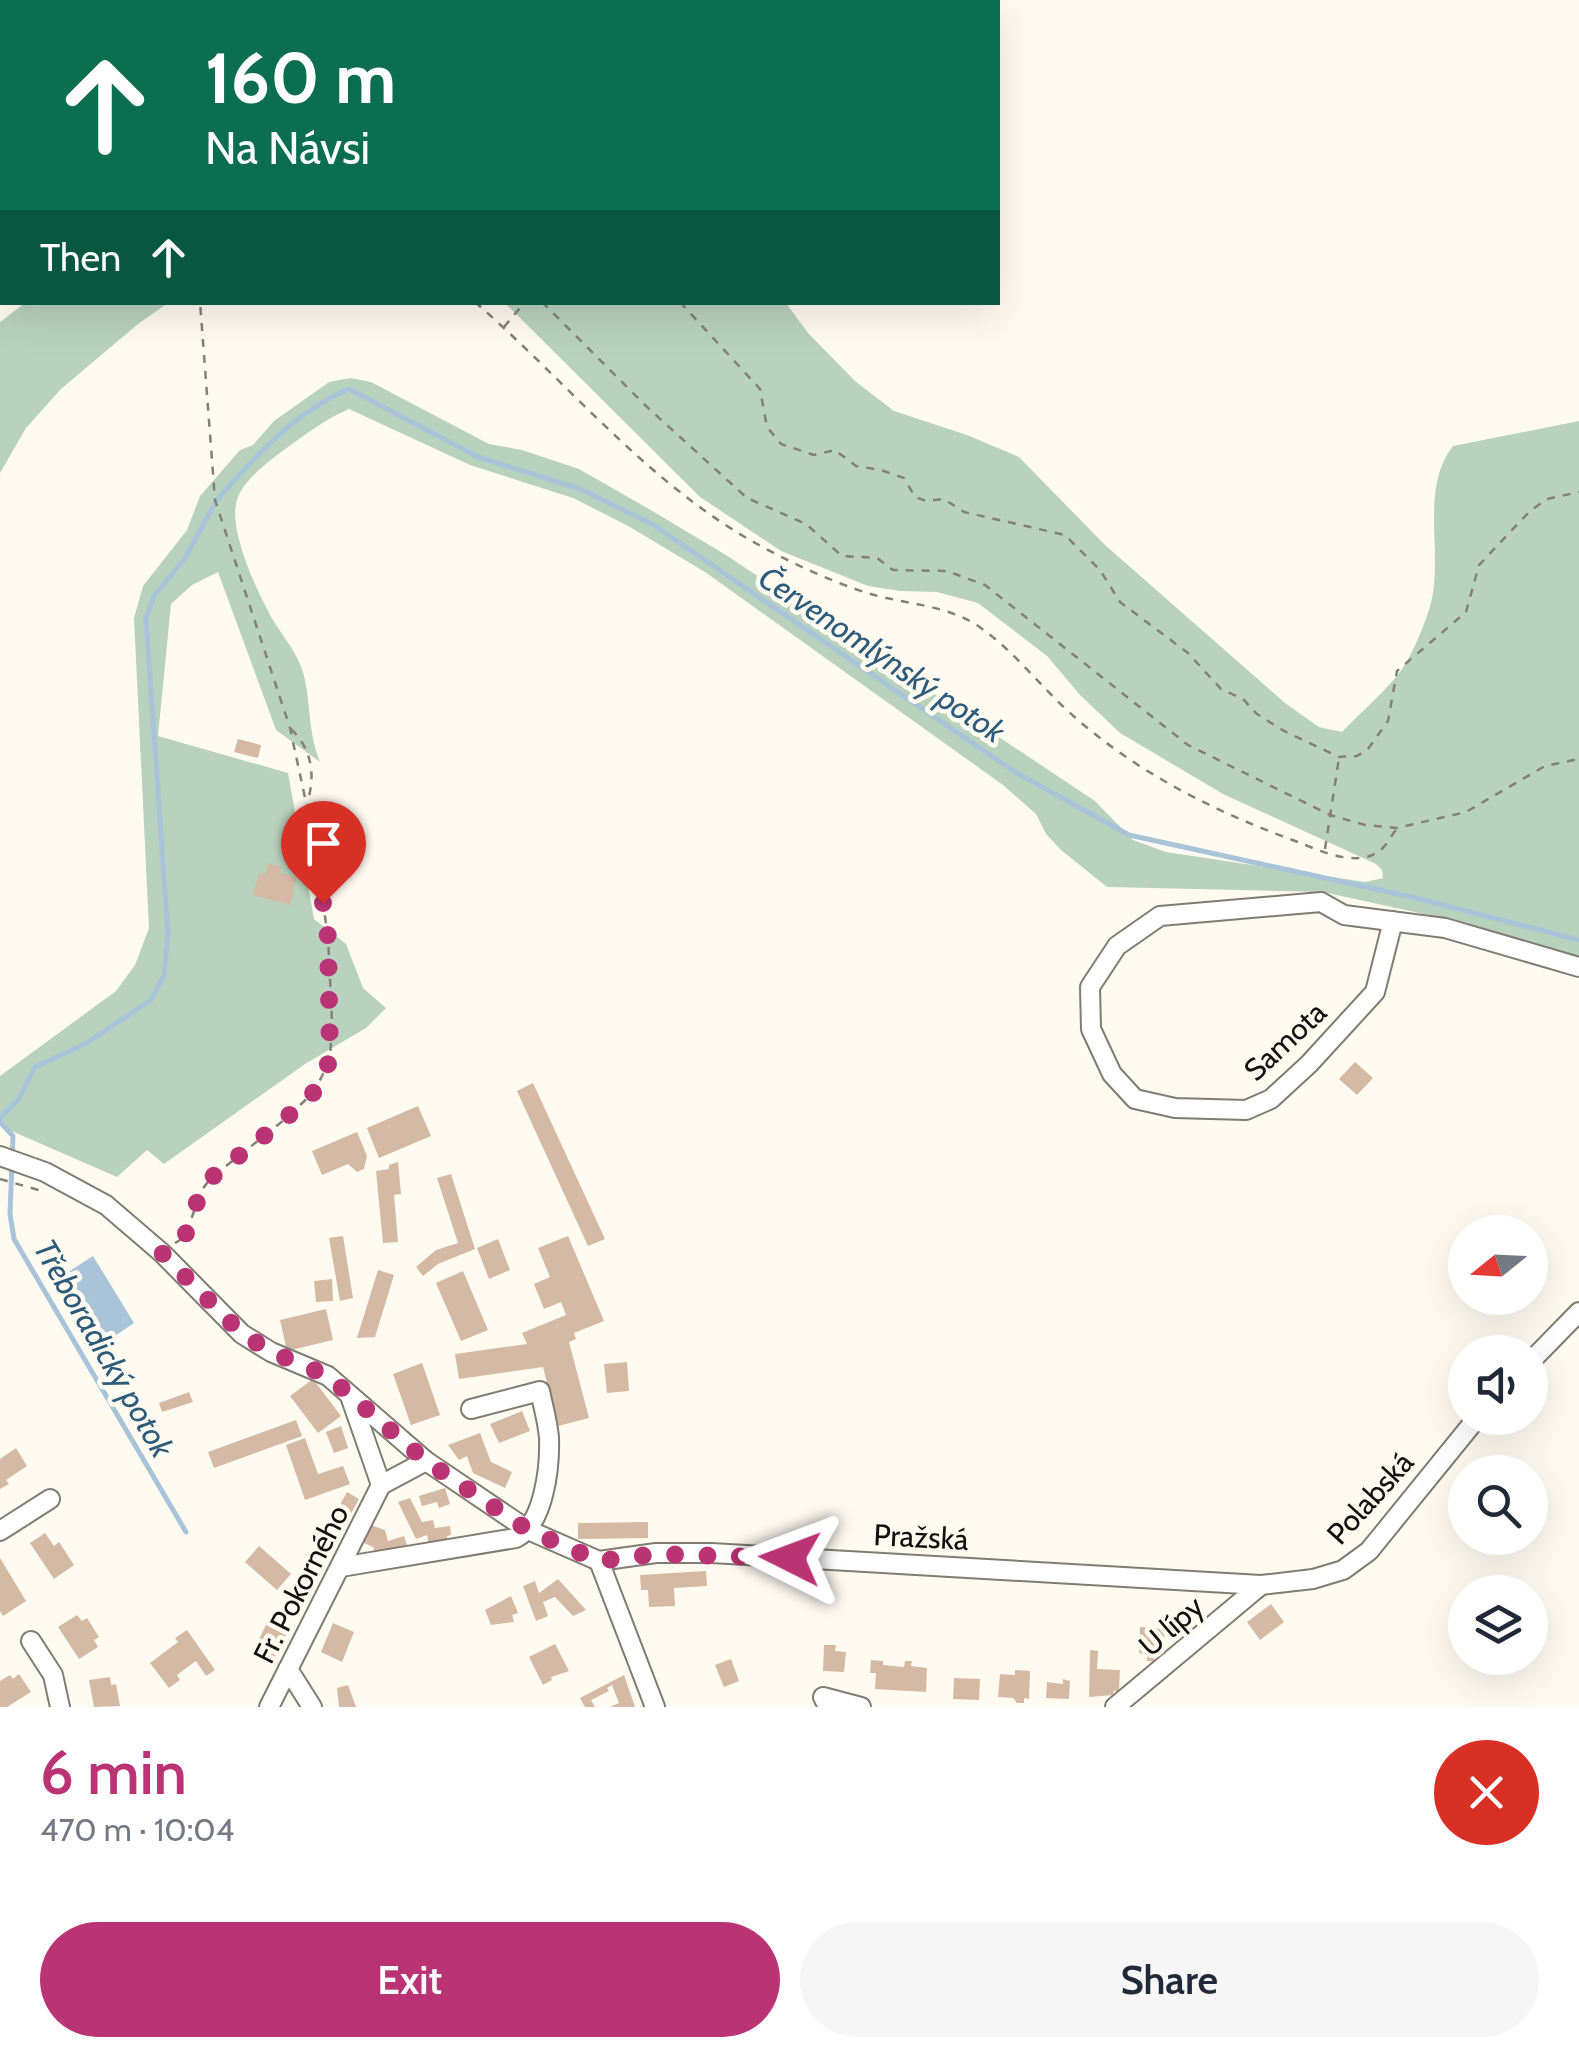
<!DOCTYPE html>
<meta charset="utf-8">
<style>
:root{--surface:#fff;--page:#f6f6f7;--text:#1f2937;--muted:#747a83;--accent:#ba3374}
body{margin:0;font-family:Cabin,sans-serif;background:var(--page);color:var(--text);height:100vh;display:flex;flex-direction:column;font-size:38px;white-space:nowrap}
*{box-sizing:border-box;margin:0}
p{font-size:32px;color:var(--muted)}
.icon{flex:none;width:55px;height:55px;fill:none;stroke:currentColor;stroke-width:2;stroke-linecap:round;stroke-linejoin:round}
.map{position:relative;height:1707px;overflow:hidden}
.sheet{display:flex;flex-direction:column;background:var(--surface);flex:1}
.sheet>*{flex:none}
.banner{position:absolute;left:0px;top:0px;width:1000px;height:305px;box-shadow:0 10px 40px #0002;background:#0b6e4f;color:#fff;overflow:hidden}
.needle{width:65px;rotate:252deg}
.fabs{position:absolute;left:1448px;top:1215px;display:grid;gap:20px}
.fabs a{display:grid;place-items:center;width:100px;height:100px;border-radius:50%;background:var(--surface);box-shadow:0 10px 40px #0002;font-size:50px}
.pin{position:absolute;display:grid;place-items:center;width:85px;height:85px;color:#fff;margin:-102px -42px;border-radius:50% 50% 50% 0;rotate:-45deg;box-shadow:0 0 10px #0007}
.pin .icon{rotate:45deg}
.me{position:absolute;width:110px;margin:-55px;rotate:273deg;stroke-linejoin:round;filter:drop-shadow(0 0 8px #0008)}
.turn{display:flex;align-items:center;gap:35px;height:210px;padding:0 40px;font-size:45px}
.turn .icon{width:130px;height:130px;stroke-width:2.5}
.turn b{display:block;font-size:70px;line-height:85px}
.then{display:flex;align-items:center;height:95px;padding:0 40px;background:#0003;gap:20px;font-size:38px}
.round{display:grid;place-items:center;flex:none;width:105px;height:105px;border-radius:52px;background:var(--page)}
.summary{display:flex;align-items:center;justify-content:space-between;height:170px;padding:0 40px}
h1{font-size:60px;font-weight:600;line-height:75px;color:var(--accent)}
.primary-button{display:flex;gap:20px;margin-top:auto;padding:20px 40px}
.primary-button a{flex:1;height:115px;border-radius:60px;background:var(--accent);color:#fff;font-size:40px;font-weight:600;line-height:115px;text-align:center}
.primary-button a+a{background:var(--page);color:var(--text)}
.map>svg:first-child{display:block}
.green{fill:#b8d2bd}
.water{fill:#a9c4d9}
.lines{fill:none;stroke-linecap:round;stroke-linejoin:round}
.stream{stroke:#a9c4d9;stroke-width:5}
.building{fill:#d4baa4}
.minor-casing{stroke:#807c70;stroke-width:22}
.path{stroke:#838079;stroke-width:2.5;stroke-dasharray:8 8;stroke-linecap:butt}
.minor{stroke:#fff;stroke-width:18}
.route{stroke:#ba3374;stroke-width:18;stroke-dasharray:0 32.4}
.labels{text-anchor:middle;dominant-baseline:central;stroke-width:9;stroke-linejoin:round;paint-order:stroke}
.street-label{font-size:30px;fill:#12100c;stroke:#fffbf1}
.water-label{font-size:32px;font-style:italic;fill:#2d5b7b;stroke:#fffbf1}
</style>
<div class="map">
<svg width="1579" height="1707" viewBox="0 0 1579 1707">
<rect width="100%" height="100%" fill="#fffbf1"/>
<g class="green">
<path d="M 109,0 L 534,0 L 109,2 Z"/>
<path d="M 25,303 L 182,303 L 165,305 L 138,324 L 61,389 L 26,428 L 0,473 L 0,322 Z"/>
<path d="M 505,303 L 786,303 L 808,333 L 855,381 L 894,411 L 967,435 L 1019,457 L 1105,545 L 1285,703 L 1319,727 L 1342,732 C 1360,713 1380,696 1397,676 C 1410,660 1421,633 1428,613 C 1447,560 1417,492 1453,446 L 1579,421 L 1579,962 L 1451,920 L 1323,892 L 1107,887 L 1061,850 L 1046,834 L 1036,814 L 1003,785 L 705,572 L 630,527 L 573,498 L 470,465 L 349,409 C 325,419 305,435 284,450 C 268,462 243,480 237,500 C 228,528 255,586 268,611 C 277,629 292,645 300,664 C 312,692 306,728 320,762 L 276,730 L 218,572 L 192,585 L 171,604 L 158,736 L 288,773 L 314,919 L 346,944 L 363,988 L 386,1008 L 366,1028 L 305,1064 L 164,1164 L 147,1150 L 117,1177 L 0,1126 L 0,1076 L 116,991 L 135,965 L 149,928 L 134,618 L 143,586 L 187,530 L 200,496 L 240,450 L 253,445 L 274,421 L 329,382 L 350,378 L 371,382 L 489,444 L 522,450 L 579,469 L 649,509 L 726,555 L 1095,801 L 1133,840 L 1166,852 L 1365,882 L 1383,878 L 1382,870 L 1376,864 L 1223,794 L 1120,733 L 1080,695 L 1047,656 L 978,603 L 937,592 L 900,591 L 868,586 L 781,551 L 700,497 Z"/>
</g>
<path class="water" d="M 93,1256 L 134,1323 L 93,1351 L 51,1283 Z"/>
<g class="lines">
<g class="stream">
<path d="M 217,500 C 254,457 296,411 349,389 L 478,457 L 580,489 L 652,524 L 1015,772 L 1129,835 L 1412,897 L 1579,940"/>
<path d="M 0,1118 L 19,1099 L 35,1067 L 87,1043 L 151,1000 L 164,975 L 168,935 L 146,618 L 154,596 L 185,558 L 214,505"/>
<path d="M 0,1122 L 13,1136 L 10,1214 L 14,1239 L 186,1532"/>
</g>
</g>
<g class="building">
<path d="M 238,739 L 261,745 L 258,758 L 234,752 Z"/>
<path d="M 268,863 L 282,867 L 280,873 L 297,877 L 290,905 L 253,895 L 259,873 L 265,874 Z"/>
<path d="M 1355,1062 L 1373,1078 L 1357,1095 L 1339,1079 Z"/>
<path d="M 533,1083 L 605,1239 L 588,1246 L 517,1091 Z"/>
<path d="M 418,1106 L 431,1136 L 379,1158 L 367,1128 Z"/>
<path d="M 357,1132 L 367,1156 L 364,1169 L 357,1172 L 348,1164 L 322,1175 L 312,1151 Z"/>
<path d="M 398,1162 L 401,1194 L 394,1195 L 398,1242 L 383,1243 L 376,1171 L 389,1169 L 389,1165 Z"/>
<path d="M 451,1174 L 475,1249 L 438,1264 L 423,1276 L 416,1267 L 436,1250 L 458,1243 L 437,1178 Z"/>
<path d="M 343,1236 L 353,1298 L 340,1301 L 329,1238 Z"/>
<path d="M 568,1236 L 604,1321 L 574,1333 L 576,1339 L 569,1342 L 589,1418 L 558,1426 L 543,1367 L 459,1379 L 455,1354 L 527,1344 L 522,1333 L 566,1315 L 561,1302 L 544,1309 L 534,1284 L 550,1277 L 538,1248 Z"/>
<path d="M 498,1239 L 510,1270 L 489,1279 L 477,1248 Z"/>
<path d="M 378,1270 L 394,1275 L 375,1337 L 357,1338 Z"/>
<path d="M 463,1271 L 488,1330 L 461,1341 L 436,1283 Z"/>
<path d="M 332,1279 L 333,1301 L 316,1302 L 314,1281 Z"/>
<path d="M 326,1309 L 333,1340 L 287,1351 L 280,1320 Z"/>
<path d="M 627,1362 L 629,1391 L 607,1393 L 604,1364 Z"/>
<path d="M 422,1363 L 440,1415 L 411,1425 L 393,1374 Z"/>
<path d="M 313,1379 L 341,1416 L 318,1433 L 290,1396 Z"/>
<path d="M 189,1392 L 193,1402 L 162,1412 L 159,1403 Z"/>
<path d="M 522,1411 L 530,1431 L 499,1443 L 490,1424 Z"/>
<path d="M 296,1420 L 302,1436 L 214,1468 L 208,1452 Z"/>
<path d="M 341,1426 L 348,1448 L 334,1453 L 326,1432 Z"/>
<path d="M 480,1433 L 491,1462 L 512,1472 L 505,1488 L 473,1473 L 467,1456 L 459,1460 L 448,1445 Z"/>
<path d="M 305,1438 L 318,1474 L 343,1466 L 350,1484 L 305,1500 L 286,1445 Z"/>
<path d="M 16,1448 L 27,1466 L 6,1480 L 9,1484 L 0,1489 L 0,1459 Z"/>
<path d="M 445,1488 L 450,1504 L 439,1508 L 437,1502 L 422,1506 L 419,1496 Z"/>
<path d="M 347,1492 L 359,1499 L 324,1563 L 312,1556 Z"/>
<path d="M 410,1498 L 422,1522 L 433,1520 L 435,1528 L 450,1526 L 451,1535 L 447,1536 L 448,1541 L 429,1544 L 427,1535 L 416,1539 L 398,1502 Z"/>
<path d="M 648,1522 L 648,1538 L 578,1539 L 578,1523 Z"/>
<path d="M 371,1525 L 385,1530 L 388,1541 L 404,1536 L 408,1548 L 377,1558 L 373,1547 L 364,1543 Z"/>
<path d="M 45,1533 L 54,1546 L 59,1542 L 74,1565 L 54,1579 L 30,1543 Z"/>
<path d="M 259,1546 L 291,1574 L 277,1590 L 245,1562 Z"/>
<path d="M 0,1558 L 26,1601 L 3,1616 L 0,1611 Z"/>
<path d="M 706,1571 L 707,1586 L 674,1588 L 675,1606 L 649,1607 L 648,1590 L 641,1590 L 640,1575 Z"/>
<path d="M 558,1579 L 586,1610 L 573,1616 L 555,1597 L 543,1602 L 548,1616 L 536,1621 L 523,1586 L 535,1581 L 539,1593 Z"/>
<path d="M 511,1596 L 518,1613 L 512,1615 L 514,1622 L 491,1625 L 485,1610 Z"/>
<path d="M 1271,1604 L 1284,1622 L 1260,1640 L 1247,1622 Z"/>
<path d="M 77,1615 L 82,1621 L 87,1618 L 99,1637 L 94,1640 L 98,1647 L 79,1659 L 58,1627 Z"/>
<path d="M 271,1615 L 291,1625 L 273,1661 L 253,1651 Z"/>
<path d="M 333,1623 L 354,1632 L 342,1662 L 321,1652 Z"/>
<path d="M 1140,1627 L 1165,1629 L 1163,1651 L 1154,1650 L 1154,1661 L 1147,1661 L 1147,1654 L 1139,1653 Z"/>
<path d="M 187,1630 L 215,1670 L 206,1676 L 196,1661 L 177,1675 L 180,1680 L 169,1688 L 150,1663 L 178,1642 L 175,1638 Z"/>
<path d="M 555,1644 L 569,1671 L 551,1677 L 552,1680 L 543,1685 L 529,1657 Z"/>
<path d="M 824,1645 L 836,1645 L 835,1651 L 846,1652 L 844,1672 L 823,1671 Z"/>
<path d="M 1090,1650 L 1098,1651 L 1097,1669 L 1120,1670 L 1119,1691 L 1114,1691 L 1113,1695 L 1089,1697 Z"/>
<path d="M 731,1659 L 739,1681 L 724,1687 L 715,1665 Z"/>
<path d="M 871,1660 L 883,1661 L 883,1665 L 904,1667 L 905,1661 L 912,1661 L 911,1666 L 927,1668 L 926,1692 L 875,1689 L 876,1673 L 870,1673 Z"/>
<path d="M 1015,1670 L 1030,1671 L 1029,1699 L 1024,1698 L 1024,1703 L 1017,1703 L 1013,1698 L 998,1697 L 1000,1674 L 1015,1675 Z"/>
<path d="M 19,1674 L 31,1692 L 7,1707 L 0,1707 L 0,1681 L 10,1675 L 13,1679 Z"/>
<path d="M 624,1675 L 635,1707 L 610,1707 L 619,1703 L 612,1685 L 607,1688 L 609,1691 L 591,1700 L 595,1707 L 585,1707 L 580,1698 Z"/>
<path d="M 110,1677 L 111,1685 L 116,1684 L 120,1706 L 94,1707 L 89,1680 Z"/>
<path d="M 954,1678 L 980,1679 L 979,1700 L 953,1699 Z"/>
<path d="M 1063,1679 L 1070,1681 L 1069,1699 L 1046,1698 L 1047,1682 L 1063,1684 Z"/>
<path d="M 348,1685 L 356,1707 L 339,1707 L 337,1688 Z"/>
</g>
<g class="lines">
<defs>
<g id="minor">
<path d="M 1393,921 L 1375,992 L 1309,1064 L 1271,1099 L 1246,1110 L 1175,1108 L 1135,1099 L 1112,1074 L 1091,1029 L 1090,987 L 1117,946 L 1160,916 L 1321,902 L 1344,915 L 1445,928 L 1579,967"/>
<path d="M 0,1156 L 45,1172 L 106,1205 L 162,1253 L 242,1334 L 271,1352 L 328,1376 L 426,1461 L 528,1530 L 599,1561 L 656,1553 L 711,1553 L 1261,1585 L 1313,1579 L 1343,1570 L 1369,1551 L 1477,1418"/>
<path d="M 1530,1362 L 1579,1312"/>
<path d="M 350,1396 L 381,1485 L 426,1461"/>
<path d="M 0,1531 L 50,1499"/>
<path d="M 599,1561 L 655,1707"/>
<path d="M 341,1567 L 516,1538 C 544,1524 550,1467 549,1438 C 548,1423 543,1406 540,1391 L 471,1409"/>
<path d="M 31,1641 L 53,1675 L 60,1707"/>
<path d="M 288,1669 L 312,1707"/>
<path d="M 269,1707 L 381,1485"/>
<path d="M 828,1707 L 823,1697 L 861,1707"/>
<path d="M 1115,1707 L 1261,1585"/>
</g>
</defs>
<use href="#minor" class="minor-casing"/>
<g class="path">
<path d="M 127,0 L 128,2"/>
<path d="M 477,0 L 478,2"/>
<path d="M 475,302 C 566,381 644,479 750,540 C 785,560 827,580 867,593 C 903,604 942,604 975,624 C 1012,648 1037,683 1069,712 C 1135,772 1215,812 1298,842 C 1320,851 1355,867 1378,852 C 1385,848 1392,835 1397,828"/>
<path d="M 542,302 L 646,406 L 747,498 L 806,524 L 842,556 L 877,558 L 893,570 L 947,571 L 985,585 L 1188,745 L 1330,815 L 1365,825 L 1397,828 L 1466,812 L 1545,766 L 1579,759"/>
<path d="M 680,302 L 760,389 L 767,427 L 781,444 L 814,455 L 835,450 L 856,466 L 881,470 L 904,478 L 915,497 L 926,501 L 944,499 L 964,512 L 1065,535 L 1100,570 L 1120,602 L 1188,653 L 1221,689 L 1243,699 L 1257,714 L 1284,731 L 1339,757 L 1357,756 L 1368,749 L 1388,721 L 1397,671 L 1466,612 L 1479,565 L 1530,511 L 1547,499 L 1579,492"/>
<path d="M 504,327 L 525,302"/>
<path d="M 291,729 C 312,749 316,776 307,803"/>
<path d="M 1325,849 L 1339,758"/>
<path d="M 0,1179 L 42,1191"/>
<path d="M 175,1243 L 185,1237 L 201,1191 L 211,1178 L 284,1120 L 314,1092 L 330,1060 L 332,1021 L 328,937 L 313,835 L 290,728 L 215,500 L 200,302"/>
</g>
<use href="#minor" class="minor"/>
</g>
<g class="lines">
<path class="route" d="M 323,903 L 328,937 L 330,1060 L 314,1092 L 284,1120 L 211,1178 L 201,1191 L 185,1236 L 162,1253 L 242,1334 L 272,1352 L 328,1376 L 426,1461 L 528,1530 L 599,1561 L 656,1554 L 790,1558"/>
</g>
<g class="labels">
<g class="street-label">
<text transform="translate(1285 1041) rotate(-43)">Samota</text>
<text transform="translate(1370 1498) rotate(-48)">Polabská</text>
<text transform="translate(921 1537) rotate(3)">Pražská</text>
<text transform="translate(301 1584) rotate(-63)">Fr. Pokorného</text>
<text transform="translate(1171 1626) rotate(-41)">U lípy</text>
</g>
<g class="water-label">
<text transform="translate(882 654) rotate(34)">Červenomlýnský potok</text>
<text transform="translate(104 1348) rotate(60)">Třeboradický potok</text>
</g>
</g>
</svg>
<div class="fabs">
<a><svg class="needle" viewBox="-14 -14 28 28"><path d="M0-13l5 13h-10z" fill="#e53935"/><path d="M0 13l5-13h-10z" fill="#747a83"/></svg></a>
<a><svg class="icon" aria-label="sound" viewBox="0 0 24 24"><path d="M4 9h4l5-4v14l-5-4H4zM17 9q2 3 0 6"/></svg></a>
<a><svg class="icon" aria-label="search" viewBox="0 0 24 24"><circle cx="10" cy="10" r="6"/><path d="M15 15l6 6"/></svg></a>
<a><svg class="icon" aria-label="layers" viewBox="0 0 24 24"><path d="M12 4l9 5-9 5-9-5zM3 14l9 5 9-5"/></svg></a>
</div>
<div class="pin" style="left:323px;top:903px;background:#d93025"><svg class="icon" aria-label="arrive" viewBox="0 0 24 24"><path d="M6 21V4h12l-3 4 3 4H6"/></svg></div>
<svg class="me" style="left:790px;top:1558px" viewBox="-20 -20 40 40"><path d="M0-17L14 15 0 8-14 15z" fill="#ba3374" stroke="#fff" stroke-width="4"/></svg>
<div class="banner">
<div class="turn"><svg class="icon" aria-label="ahead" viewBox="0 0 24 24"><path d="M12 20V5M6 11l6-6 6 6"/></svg><div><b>160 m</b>Na Návsi</div></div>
<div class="then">Then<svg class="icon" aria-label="ahead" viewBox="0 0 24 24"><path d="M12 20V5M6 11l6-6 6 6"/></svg></div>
</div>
</div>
<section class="sheet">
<div class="summary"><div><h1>6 min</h1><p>470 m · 10:04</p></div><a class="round" style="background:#d93025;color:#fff"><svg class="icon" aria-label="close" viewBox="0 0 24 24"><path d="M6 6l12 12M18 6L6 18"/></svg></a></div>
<div class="primary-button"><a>Exit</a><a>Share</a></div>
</section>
